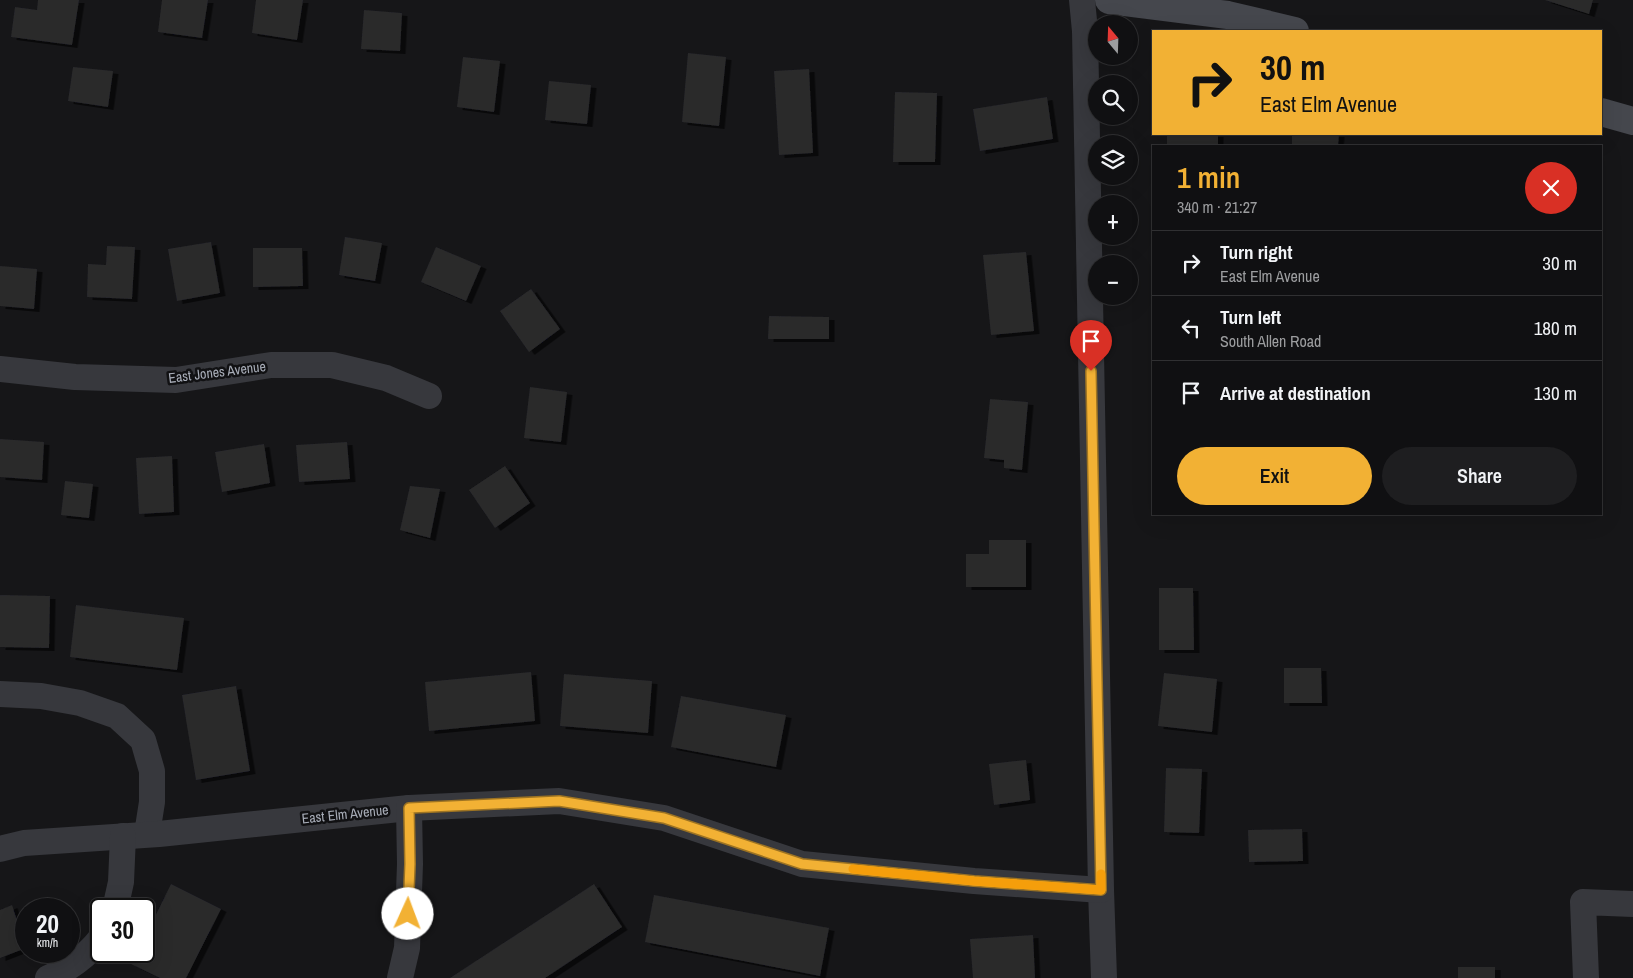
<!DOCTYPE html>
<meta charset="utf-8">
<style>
:root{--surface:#101012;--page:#1e1e20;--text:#f1f3f6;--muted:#9c9d9f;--line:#303032;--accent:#f2b134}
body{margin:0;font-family:"Archivo Narrow",sans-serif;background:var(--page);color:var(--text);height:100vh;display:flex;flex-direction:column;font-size:19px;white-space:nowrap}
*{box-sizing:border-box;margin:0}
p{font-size:16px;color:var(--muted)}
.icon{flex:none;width:28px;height:28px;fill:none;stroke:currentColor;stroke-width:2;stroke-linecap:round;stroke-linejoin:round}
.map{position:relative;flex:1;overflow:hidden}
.panel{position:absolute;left:1152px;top:145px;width:450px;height:370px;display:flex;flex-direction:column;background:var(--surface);border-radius:0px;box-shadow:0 5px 20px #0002,0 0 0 1px var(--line)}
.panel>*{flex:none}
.guide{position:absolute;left:1152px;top:30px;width:450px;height:105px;border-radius:0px;box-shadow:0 5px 20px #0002,0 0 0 1px var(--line);background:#f2b134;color:#111;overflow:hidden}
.needle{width:32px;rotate:341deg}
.fabs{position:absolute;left:1088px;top:15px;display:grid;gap:10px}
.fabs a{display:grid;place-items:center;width:50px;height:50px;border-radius:50%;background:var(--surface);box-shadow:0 5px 20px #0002,0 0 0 1px var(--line);font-size:25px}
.speed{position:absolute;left:15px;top:898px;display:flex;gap:10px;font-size:25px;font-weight:700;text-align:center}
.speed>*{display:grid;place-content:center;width:65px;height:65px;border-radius:50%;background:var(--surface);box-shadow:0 5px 20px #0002,0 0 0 1px var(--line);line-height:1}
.speed small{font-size:12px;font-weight:400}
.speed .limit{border:2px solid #111;border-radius:8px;background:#fff;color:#111}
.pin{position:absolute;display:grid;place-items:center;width:42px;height:42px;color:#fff;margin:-51px -21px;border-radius:50% 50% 50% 0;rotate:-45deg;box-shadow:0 0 5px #0007}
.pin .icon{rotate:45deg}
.me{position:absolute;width:55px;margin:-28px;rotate:2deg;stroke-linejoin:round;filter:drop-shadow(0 0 4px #0008)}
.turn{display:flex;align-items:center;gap:18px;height:105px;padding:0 25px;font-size:22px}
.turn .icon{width:65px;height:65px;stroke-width:2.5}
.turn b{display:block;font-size:35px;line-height:42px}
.round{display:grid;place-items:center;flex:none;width:52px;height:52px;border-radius:26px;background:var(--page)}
.overview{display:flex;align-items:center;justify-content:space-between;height:85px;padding:0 25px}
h1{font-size:30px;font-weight:600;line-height:38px;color:var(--accent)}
.button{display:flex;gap:10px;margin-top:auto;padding:10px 25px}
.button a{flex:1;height:58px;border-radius:30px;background:var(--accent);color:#111;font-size:20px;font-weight:600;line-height:58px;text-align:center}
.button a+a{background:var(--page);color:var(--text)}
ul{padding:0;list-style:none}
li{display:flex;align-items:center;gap:15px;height:65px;padding:0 25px;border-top:1px solid var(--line)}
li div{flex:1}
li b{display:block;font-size:19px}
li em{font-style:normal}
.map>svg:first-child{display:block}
.building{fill:#29292c;filter:url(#shadow)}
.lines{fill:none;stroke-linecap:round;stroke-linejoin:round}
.street{stroke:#37383d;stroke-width:26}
.secondary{stroke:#45474d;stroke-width:28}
.route-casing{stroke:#9d7322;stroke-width:12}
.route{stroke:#f2b134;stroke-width:9}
.slow{stroke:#f59e0b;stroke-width:9}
.labels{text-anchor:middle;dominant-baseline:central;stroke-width:5;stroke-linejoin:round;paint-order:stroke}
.street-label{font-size:14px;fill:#a8adb8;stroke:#111113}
</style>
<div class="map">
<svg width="1633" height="978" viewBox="0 0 1633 978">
<defs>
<filter id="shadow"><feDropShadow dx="5.5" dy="3" stdDeviation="0" flood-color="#0009"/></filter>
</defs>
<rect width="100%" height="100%" fill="#161618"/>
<g class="building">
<path d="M 38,0 L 79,0 L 72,45 L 11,37 L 15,7 L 37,10 Z"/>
<path d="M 162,0 L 208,0 L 202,38 L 158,32 Z"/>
<path d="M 256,0 L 303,0 L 297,40 L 252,33 Z"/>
<path d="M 1545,0 L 1593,0 L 1589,14 Z"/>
<path d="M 364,10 L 402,13 L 400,51 L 361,49 Z"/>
<path d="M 688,53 L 726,57 L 719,126 L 682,122 Z"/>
<path d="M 463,57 L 500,61 L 494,112 L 457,107 Z"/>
<path d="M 73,67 L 113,71 L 108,107 L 68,101 Z"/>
<path d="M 809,69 L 813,153 L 779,155 L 774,71 Z"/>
<path d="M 549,81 L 591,85 L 587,124 L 545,120 Z"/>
<path d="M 895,92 L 937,93 L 935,162 L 893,162 Z"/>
<path d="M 1047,97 L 1053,139 L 980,151 L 973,109 Z"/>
<rect x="1167" y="134" width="51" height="12"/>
<path d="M 1292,134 L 1339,134 L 1338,146 L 1292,146 Z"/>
<path d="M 345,237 L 382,243 L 375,281 L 339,275 Z"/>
<path d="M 211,242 L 220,293 L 177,301 L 168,249 Z"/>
<path d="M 107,246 L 135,247 L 132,299 L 87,297 L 88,264 L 106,265 Z"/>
<path d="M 436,247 L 481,266 L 466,301 L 421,282 Z"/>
<path d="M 253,248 L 302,248 L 303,286 L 253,287 Z"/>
<path d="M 1026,252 L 1034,331 L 991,335 L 983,255 Z"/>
<path d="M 0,266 L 37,269 L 34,309 L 0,306 Z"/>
<path d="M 531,289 L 560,329 L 529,352 L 500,311 Z"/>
<path d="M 769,316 L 829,317 L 829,339 L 768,339 Z"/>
<path d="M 530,387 L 567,392 L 561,442 L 524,438 Z"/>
<path d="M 990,399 L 1028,402 L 1022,470 L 1004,468 L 1004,460 L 984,458 Z"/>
<path d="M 0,439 L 44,442 L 42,480 L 0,477 Z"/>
<path d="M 347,442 L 350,479 L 299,482 L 296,445 Z"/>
<path d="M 264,444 L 270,483 L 222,492 L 215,452 Z"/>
<path d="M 172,456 L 174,512 L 139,514 L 136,458 Z"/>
<path d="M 505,466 L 530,503 L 495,528 L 469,490 Z"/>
<path d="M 65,481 L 93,484 L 89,518 L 61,515 Z"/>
<path d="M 410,486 L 440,489 L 430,538 L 400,530 Z"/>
<path d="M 989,540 L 1026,540 L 1026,587 L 966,587 L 966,554 L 989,554 Z"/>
<path d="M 1159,588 L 1193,588 L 1194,650 L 1159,650 Z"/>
<path d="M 0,595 L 50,596 L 49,648 L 0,647 Z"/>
<path d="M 76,605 L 184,618 L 177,670 L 70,657 Z"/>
<path d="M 1284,668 L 1321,668 L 1322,703 L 1284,703 Z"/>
<path d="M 531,672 L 535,721 L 429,731 L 425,682 Z"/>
<path d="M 1164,673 L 1217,679 L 1212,732 L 1158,726 Z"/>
<path d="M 564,674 L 652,681 L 648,733 L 560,726 Z"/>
<path d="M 236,686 L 250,771 L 196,780 L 182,695 Z"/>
<path d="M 681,696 L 786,715 L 776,767 L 671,747 Z"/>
<path d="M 1026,760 L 1030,800 L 994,805 L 989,764 Z"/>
<path d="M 1166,768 L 1202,769 L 1199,833 L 1164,832 Z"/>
<path d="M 1302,829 L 1303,861 L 1249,862 L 1248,830 Z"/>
<path d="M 171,884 L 221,909 L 186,978 L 160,978 L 131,964 L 138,951 L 144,951 L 144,939 Z"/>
<path d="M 594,884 L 622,927 L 545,978 L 450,978 Z"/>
<path d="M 654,895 L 829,928 L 820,976 L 645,942 Z"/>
<path d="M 12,905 L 26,948 L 0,958 L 0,910 Z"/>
<path d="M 1033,935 L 1035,978 L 973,978 L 970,939 Z"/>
<rect x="1458" y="967" width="37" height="11"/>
</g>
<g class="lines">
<g class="street">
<path d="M 1082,0 L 1085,31 L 1101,890 L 1104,978"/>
<path d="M 0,369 L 75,377 L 176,380 L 271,365 L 332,365 L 386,378 L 429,396"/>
<path d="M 0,694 L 41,696 L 80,703 L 117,716 L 143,740 L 152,771 L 152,802 L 147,834"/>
<path d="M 0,849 L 24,843 L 159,834 L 409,808 L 559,801 L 664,818 L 802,864 L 974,881 L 1101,890"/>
<path d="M 115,909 L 121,882 L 123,836"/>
<path d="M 48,978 C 70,968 86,957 101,938"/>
<path d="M 400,978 L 407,948 L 410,864 L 409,808"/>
<path d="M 1586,978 L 1583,902 L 1633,904"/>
</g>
<g class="secondary">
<path d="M 1109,0 L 1228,15 L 1295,31"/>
<path d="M 1601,112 L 1633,121"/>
</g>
</g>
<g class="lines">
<defs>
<path id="route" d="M 408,914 L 410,864 L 409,808 L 559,801 L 664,818 L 802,864 L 974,881 L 1101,890 L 1091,371"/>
</defs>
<use href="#route" class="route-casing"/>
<use href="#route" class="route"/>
<path class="slow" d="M 853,869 L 974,881 L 1101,890 L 1101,874"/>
</g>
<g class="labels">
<g class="street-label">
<text transform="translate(217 372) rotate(-7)">East Jones Avenue</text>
<text transform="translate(345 814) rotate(-6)">East Elm Avenue</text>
</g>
</g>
</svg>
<div class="fabs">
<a><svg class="needle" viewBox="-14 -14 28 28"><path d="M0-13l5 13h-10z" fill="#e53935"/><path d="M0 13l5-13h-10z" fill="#9c9d9f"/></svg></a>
<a><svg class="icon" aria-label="search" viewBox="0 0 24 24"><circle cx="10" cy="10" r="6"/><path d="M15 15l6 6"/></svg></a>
<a><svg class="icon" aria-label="layers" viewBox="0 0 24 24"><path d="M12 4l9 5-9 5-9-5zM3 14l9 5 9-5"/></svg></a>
<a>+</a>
<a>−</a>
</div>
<div class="speed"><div>20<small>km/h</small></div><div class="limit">30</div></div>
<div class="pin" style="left:1091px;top:371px;background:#d93025"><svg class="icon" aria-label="arrive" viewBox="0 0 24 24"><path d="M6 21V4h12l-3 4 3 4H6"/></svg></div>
<svg class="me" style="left:408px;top:914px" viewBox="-20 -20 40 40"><circle r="19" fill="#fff"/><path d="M0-13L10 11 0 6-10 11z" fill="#f2b134"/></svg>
<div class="guide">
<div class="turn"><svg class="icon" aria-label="right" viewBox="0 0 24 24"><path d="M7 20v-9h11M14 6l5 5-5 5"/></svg><div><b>30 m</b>East Elm Avenue</div></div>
</div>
<section class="panel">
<div class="overview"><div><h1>1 min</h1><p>340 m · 21:27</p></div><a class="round" style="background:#d93025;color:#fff"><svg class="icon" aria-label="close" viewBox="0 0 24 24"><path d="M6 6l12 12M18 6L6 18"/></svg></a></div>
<ul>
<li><svg class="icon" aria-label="right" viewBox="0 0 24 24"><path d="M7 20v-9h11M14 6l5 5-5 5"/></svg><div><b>Turn right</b><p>East Elm Avenue</p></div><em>30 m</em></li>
<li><svg class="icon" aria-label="left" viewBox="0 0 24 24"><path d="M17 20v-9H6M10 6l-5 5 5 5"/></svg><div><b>Turn left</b><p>South Allen Road</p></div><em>180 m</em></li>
<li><svg class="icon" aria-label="arrive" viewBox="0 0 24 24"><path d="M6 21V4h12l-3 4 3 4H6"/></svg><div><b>Arrive at destination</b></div><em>130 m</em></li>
</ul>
<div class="button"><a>Exit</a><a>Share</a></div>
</section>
</div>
